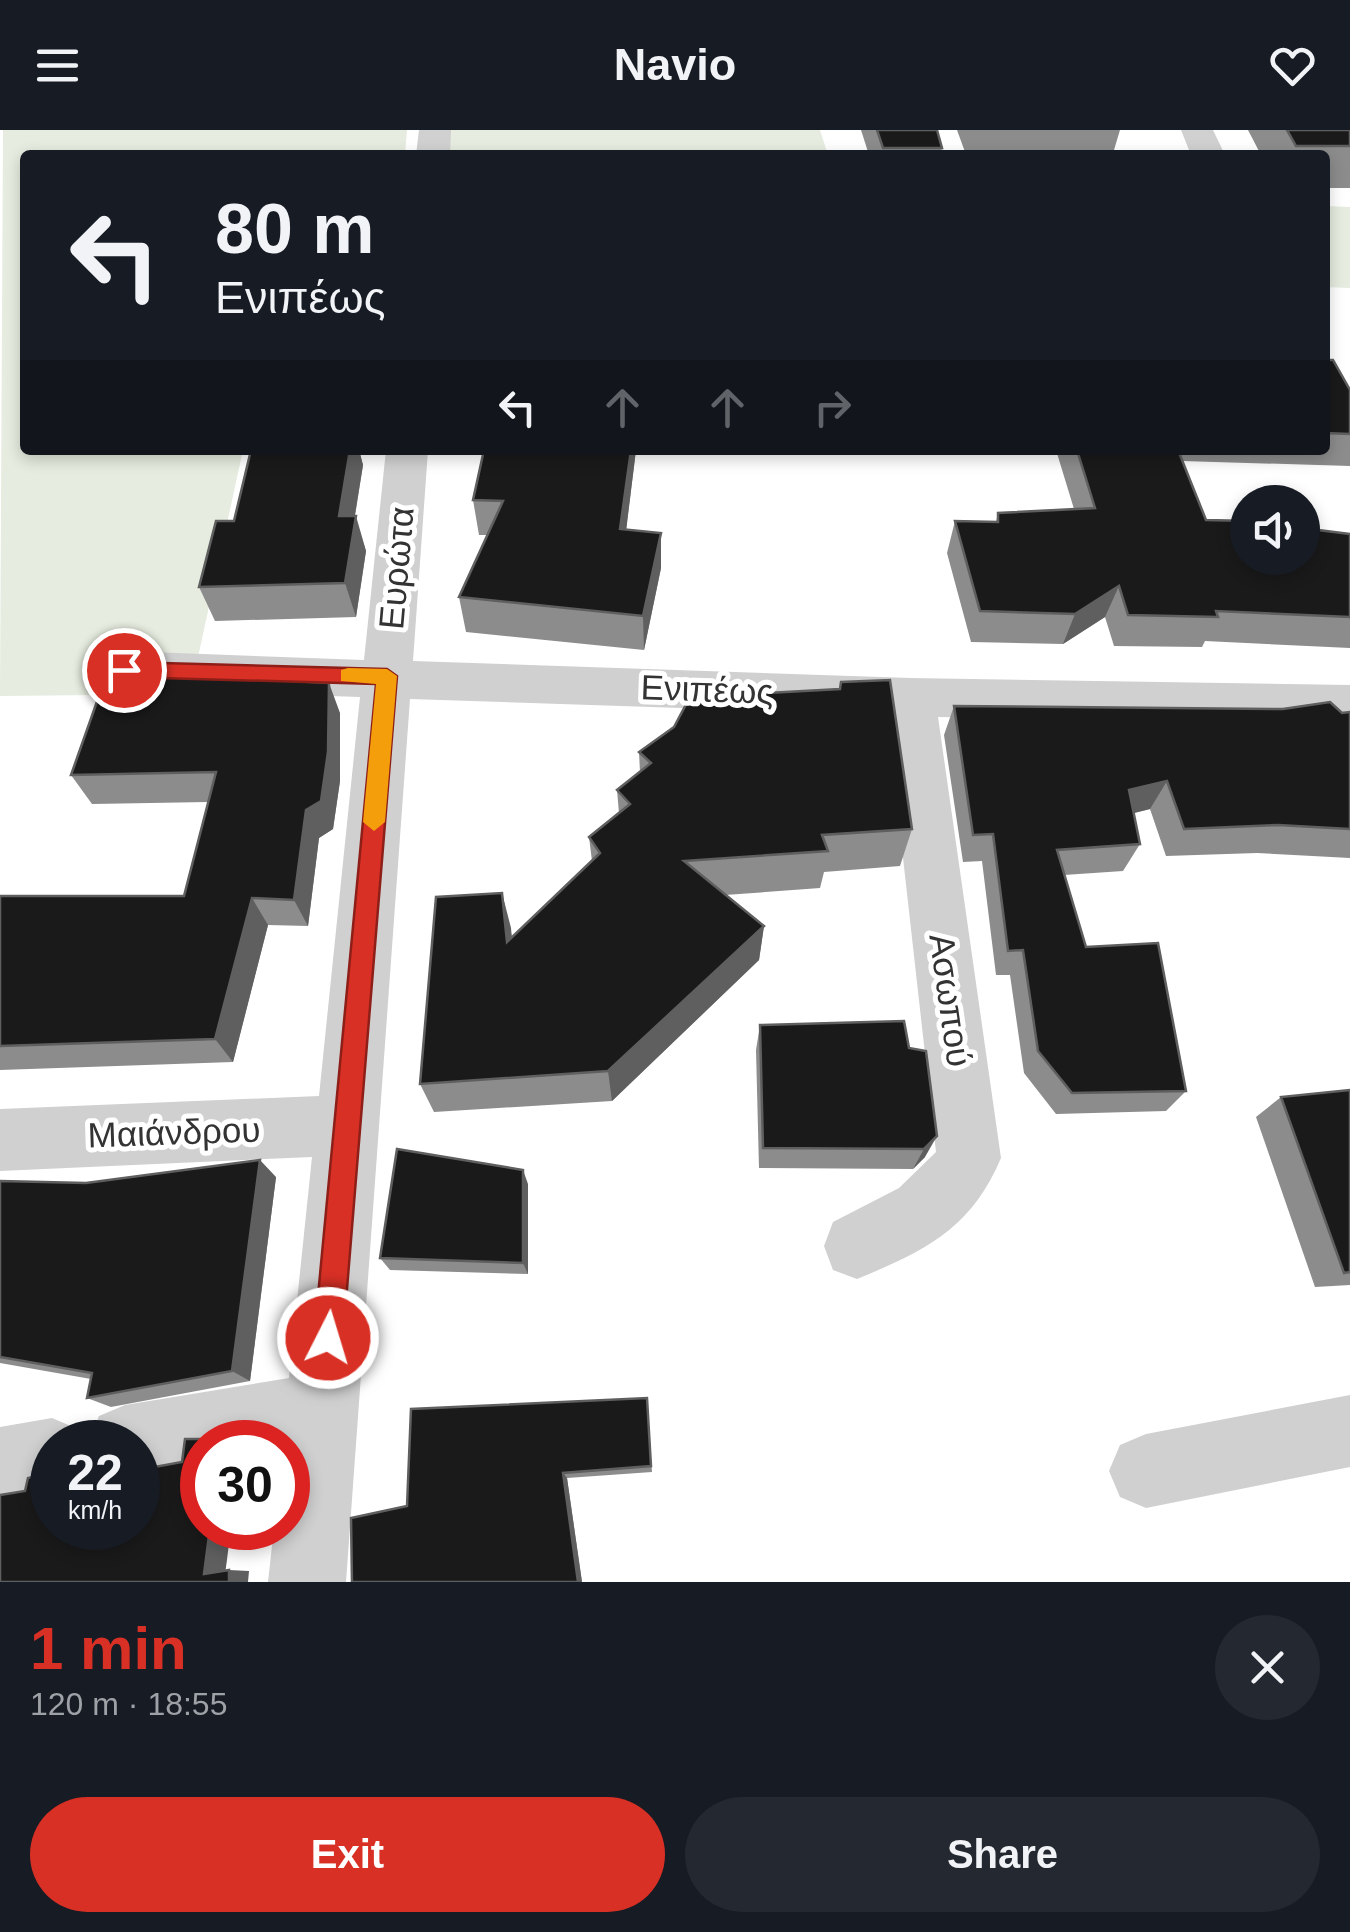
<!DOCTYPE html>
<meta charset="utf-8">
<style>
:root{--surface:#171b24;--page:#242831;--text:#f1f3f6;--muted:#9ea1a6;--accent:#d93025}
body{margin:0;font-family:Helvetica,sans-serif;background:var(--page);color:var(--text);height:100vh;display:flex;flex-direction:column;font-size:38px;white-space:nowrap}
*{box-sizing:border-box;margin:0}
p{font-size:32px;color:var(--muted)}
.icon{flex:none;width:55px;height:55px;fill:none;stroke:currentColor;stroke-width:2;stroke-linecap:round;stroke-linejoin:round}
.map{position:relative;height:1452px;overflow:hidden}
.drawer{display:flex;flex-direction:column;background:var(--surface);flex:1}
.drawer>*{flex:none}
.banner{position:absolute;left:20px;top:20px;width:1310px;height:305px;border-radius:10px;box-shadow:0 5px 15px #0003;background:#171b24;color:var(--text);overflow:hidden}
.tools{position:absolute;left:1230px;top:355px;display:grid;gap:20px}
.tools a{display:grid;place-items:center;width:90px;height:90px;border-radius:50%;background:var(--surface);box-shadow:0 5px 15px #0003;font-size:50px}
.speed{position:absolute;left:30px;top:1290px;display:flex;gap:20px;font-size:50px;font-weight:700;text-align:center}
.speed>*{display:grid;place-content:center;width:130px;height:130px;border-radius:50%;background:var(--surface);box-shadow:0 5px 15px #0003;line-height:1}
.speed small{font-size:25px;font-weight:400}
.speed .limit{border:15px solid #d22;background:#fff;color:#111}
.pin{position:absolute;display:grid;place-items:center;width:85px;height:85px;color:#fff;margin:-42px;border:5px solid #fff;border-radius:50%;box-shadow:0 2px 10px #0007}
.me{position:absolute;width:110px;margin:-55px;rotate:5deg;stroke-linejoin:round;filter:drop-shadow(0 0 8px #0008)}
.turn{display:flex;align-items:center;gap:35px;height:210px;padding:0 30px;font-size:45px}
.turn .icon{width:130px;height:130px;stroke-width:2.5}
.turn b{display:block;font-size:70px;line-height:85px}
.lanes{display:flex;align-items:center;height:95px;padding:0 30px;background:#0003;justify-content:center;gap:50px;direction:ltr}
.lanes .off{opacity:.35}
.round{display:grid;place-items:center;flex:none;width:105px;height:105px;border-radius:52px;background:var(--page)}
.head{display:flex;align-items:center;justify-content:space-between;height:170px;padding:0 30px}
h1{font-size:60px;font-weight:700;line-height:75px;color:var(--accent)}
.action{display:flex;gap:20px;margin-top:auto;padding:20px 30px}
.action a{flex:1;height:115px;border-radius:60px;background:var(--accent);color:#fff;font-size:40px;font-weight:700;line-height:115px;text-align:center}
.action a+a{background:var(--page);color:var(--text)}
header{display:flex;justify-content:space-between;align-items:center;height:130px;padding:0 30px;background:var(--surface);font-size:45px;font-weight:700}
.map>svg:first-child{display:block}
.green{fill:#e6ecdf}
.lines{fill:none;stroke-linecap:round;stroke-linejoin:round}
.street{fill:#d0d0d0;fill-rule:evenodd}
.wall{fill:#8c8c8c}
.shaded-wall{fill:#5f5f5f}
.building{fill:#1a1a1a;stroke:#5f5f5f;stroke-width:2.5}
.route{fill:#d93025;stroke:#8d1f18;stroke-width:2.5}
.slow{fill:#f59e0b}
.labels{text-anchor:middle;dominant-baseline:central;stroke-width:10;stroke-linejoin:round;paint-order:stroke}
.street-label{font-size:35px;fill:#333;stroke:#fff}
</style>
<header><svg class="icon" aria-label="menu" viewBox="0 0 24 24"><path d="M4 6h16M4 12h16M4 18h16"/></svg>Navio<svg class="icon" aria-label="heart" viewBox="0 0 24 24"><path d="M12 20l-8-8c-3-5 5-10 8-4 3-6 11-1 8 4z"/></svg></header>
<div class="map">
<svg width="1350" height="1452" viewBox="0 0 1350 1452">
<rect width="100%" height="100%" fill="#fff"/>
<g class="green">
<path d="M 3,0 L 407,0 L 405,25 L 25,25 L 25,320 L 243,320 L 190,564 L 0,566 Z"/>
<path d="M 445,0 L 820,0 L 828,25 L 443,25 Z"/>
<path d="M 1325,76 L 1350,77 L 1350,158 L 1325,157 Z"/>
</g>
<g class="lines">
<g class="street">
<path d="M 419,0 L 451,0 L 450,25 L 416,25 Z"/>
<path d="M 1181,0 L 1213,0 L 1225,25 L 1191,25 Z"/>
<path d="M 386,320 L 428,320 L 413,531 L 910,548 L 1350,555 L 1350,593 L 938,587 L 1001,1028 C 971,1099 925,1121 857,1149 L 833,1140 L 824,1116 L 833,1092 L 899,1058 L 936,1022 L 887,585 L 410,569 L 346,1452 L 268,1452 L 274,1398 L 288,1398 L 288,1312 L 202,1312 L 202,1335 L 138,1346 L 138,1312 L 88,1312 L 99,1286 L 125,1275 L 289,1248 L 312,1027 L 0,1041 L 0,979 L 319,966 L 360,567 L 123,559 L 106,553 L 98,540 L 106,527 L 123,521 L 364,530 Z"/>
<path d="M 1350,1265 L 1350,1337 L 1146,1378 L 1120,1367 L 1109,1341 L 1120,1315 L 1146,1304 Z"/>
<path d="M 52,1288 L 78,1299 L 84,1312 L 52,1312 L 52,1362 L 0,1371 L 0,1297 Z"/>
</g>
</g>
<g class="wall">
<path d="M 861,0 L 937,0 L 942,18 L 941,25 L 869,25 Z"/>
<path d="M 957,0 L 1120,0 L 1114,20 L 965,22 Z"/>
<path d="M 1248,0 L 1350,0 L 1350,58 L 1325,58 L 1325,25 L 1261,25 Z"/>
<path d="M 1325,230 L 1350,260 L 1350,336 L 1182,331 L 1206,390 L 1350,404 L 1350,518 L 1205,511 L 1202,517 L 1114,516 L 1105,487 L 1063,514 L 971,512 L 947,423 L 955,391 L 996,392 L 998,383 L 1074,379 L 1056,320 L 1325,320 Z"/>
<path d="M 251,320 L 359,320 L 363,335 L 355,386 L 366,421 L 356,487 L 215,491 L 199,457 L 234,391 Z"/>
<path d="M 484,320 L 636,320 L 626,400 L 661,403 L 661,438 L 644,520 L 466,502 L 459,467 L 487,405 L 479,405 L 473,370 Z"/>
<path d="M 255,537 L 261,550 L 340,583 L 340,651 L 333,699 L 319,708 L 308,796 L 268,795 L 233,932 L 0,940 L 0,766 L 184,766 L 208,672 L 92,674 L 71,645 L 191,548 Z"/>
<path d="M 954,576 L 1350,582 L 1350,728 L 1257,723 L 1166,726 L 1150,679 L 1134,683 L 1140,714 L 1123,741 L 1064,745 L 1086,817 L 1186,961 L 1166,981 L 1056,984 L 1024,943 L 1010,845 L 996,845 L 982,731 L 963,732 L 944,605 Z"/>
<path d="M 639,622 L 912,699 L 900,736 L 824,742 L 820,758 L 725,765 L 764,796 L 759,830 L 612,971 L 434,982 L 420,954 L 502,763 L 512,807 L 592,731 L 589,707 L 619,683 L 617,660 L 640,642 Z"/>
<path d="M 760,895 L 909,918 L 925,1027 L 913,1039 L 759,1038 L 756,920 Z"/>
<path d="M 1350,960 L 1350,1155 L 1315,1157 L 1256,987 L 1281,967 Z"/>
<path d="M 276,1047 L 250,1251 L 111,1277 L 87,1268 L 91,1249 L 0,1233 L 0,1051 L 86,1053 Z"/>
<path d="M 528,1054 L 528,1144 L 390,1140 L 380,1128 Z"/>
<path d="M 647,1268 L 652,1342 L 567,1348 L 582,1452 L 352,1452 Z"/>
</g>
<g class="shaded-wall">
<path d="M 350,320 L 359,320 L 363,335 L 349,421 L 339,386 Z"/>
<path d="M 631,320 L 636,320 L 622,434 L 620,399 Z"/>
<path d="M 356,386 L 366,421 L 356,487 L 345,453 Z"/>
<path d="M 661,403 L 661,438 L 644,520 L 643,486 Z"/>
<path d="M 1119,456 L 1105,487 L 1063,514 L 1075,484 Z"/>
<path d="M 329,553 L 340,583 L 340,651 L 333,699 L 319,708 L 308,796 L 294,770 L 306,680 Z"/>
<path d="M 1167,651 L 1150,679 L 1114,688 L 1129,660 Z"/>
<path d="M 502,763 L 511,798 L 515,846 L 507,812 Z"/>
<path d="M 252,768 L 268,795 L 233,932 L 215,909 Z"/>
<path d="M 764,796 L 759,830 L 612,971 L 608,941 Z"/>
<path d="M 937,1006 L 925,1027 L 913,1039 L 924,1019 Z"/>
<path d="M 260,1030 L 276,1047 L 250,1251 L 232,1241 Z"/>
<path d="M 523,1040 L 528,1054 L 528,1144 L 523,1133 Z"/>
<path d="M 563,1343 L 567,1348 L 582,1452 L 578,1452 Z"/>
<path d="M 210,1398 L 231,1398 L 225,1445 L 204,1444 Z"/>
<path d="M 229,1440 L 249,1441 L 248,1452 L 229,1452 Z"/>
</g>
<g class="building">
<path d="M 877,0 L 937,0 L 942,18 L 883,18 Z"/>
<path d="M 1287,0 L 1350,0 L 1350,16 L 1296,16 Z"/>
<path d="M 1325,230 L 1333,230 L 1350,260 L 1350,304 L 1325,303 Z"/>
<path d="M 251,320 L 350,320 L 339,386 L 356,386 L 345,453 L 199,457 L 216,391 L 234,391 Z"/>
<path d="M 484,320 L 631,320 L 620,399 L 661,403 L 643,486 L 459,467 L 503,371 L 473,370 Z"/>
<path d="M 1077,320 L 1178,320 L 1206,390 L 1248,391 L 1248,428 L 1302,428 L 1302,398 L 1350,404 L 1350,487 L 1216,481 L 1218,487 L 1128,485 L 1119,456 L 1075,484 L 980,481 L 955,391 L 998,392 L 998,383 L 1095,378 Z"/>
<path d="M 208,536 L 255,537 L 254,549 L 329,553 L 328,622 L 321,671 L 306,680 L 294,770 L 252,768 L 215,909 L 0,916 L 0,766 L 184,766 L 216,642 L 71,645 L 106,546 L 191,548 Z"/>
<path d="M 890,550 L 912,699 L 822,705 L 828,721 L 684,731 L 764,796 L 608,941 L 420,954 L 436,767 L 502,763 L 507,812 L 600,723 L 589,707 L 630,674 L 617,660 L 651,633 L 639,622 L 674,597 L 690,567 L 840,559 L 841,552 Z"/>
<path d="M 1330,572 L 1342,583 L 1350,582 L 1350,699 L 1278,695 L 1184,699 L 1167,651 L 1129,660 L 1140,714 L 1057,720 L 1086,817 L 1158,813 L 1186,961 L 1072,963 L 1038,921 L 1023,820 L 1008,821 L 993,704 L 973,705 L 954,576 L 1283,579 Z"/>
<path d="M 904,891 L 909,918 L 926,921 L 937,1006 L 924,1019 L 763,1018 L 760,895 Z"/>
<path d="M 1350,960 L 1350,1142 L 1344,1143 L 1281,967 Z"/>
<path d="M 397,1019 L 523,1040 L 523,1133 L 380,1128 Z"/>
<path d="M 260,1030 L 232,1241 L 87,1268 L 92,1243 L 0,1227 L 0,1051 L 86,1053 Z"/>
<path d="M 647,1268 L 651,1336 L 563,1343 L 578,1452 L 352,1452 L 351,1388 L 407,1376 L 411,1279 Z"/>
<path d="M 78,1309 L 111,1309 L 110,1312 L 78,1312 Z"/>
<path d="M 185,1309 L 222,1309 L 222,1312 L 202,1312 L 202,1398 L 210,1398 L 204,1444 L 229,1440 L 229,1452 L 0,1452 L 0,1365 L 25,1361 L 28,1348 L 52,1343 L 52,1398 L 138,1398 L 138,1340 L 182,1332 Z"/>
</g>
<path class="route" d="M 124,532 L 387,539 L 397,546 L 343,1208 L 339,1218 L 328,1222 L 318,1218 L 314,1208 L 376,554 L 124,547 L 113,540 Z"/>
<path class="slow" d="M 348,538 L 387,539 L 397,546 L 385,692 L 374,701 L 363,692 L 376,554 L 341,551 L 341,540 Z"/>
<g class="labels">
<g class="street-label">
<text transform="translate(396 438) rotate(-85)">Ευρώτα</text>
<text transform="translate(707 559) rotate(2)">Ενιπέως</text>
<text transform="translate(951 870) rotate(82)">Ασωπού</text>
<text transform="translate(174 1002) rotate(-2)">Μαιάνδρου</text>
</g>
</g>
</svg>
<div class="tools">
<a><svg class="icon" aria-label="sound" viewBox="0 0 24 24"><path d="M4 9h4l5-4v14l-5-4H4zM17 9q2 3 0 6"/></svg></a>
</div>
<div class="speed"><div>22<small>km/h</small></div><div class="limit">30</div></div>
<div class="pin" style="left:124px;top:540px;background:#d93025"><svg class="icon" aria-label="arrive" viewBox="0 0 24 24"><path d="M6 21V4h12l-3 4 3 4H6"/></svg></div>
<svg class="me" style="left:328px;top:1208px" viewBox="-20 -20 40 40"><circle r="17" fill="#d93025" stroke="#fff" stroke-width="3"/><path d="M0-11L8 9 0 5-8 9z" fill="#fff"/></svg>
<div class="banner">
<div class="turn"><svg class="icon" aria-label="left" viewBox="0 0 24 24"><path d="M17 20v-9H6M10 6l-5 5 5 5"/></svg><div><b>80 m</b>Ενιπέως</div></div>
<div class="lanes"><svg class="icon" aria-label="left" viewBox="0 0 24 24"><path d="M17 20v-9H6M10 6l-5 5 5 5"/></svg><svg class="icon off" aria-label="ahead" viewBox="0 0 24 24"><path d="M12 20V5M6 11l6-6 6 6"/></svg><svg class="icon off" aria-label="ahead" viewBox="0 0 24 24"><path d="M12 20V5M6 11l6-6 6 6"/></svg><svg class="icon off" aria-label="right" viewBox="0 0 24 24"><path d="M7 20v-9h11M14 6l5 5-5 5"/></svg></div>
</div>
</div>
<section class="drawer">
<div class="head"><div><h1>1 min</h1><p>120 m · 18:55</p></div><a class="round"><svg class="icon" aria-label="close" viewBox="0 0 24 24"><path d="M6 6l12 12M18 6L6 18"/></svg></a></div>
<div class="action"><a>Exit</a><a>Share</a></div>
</section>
